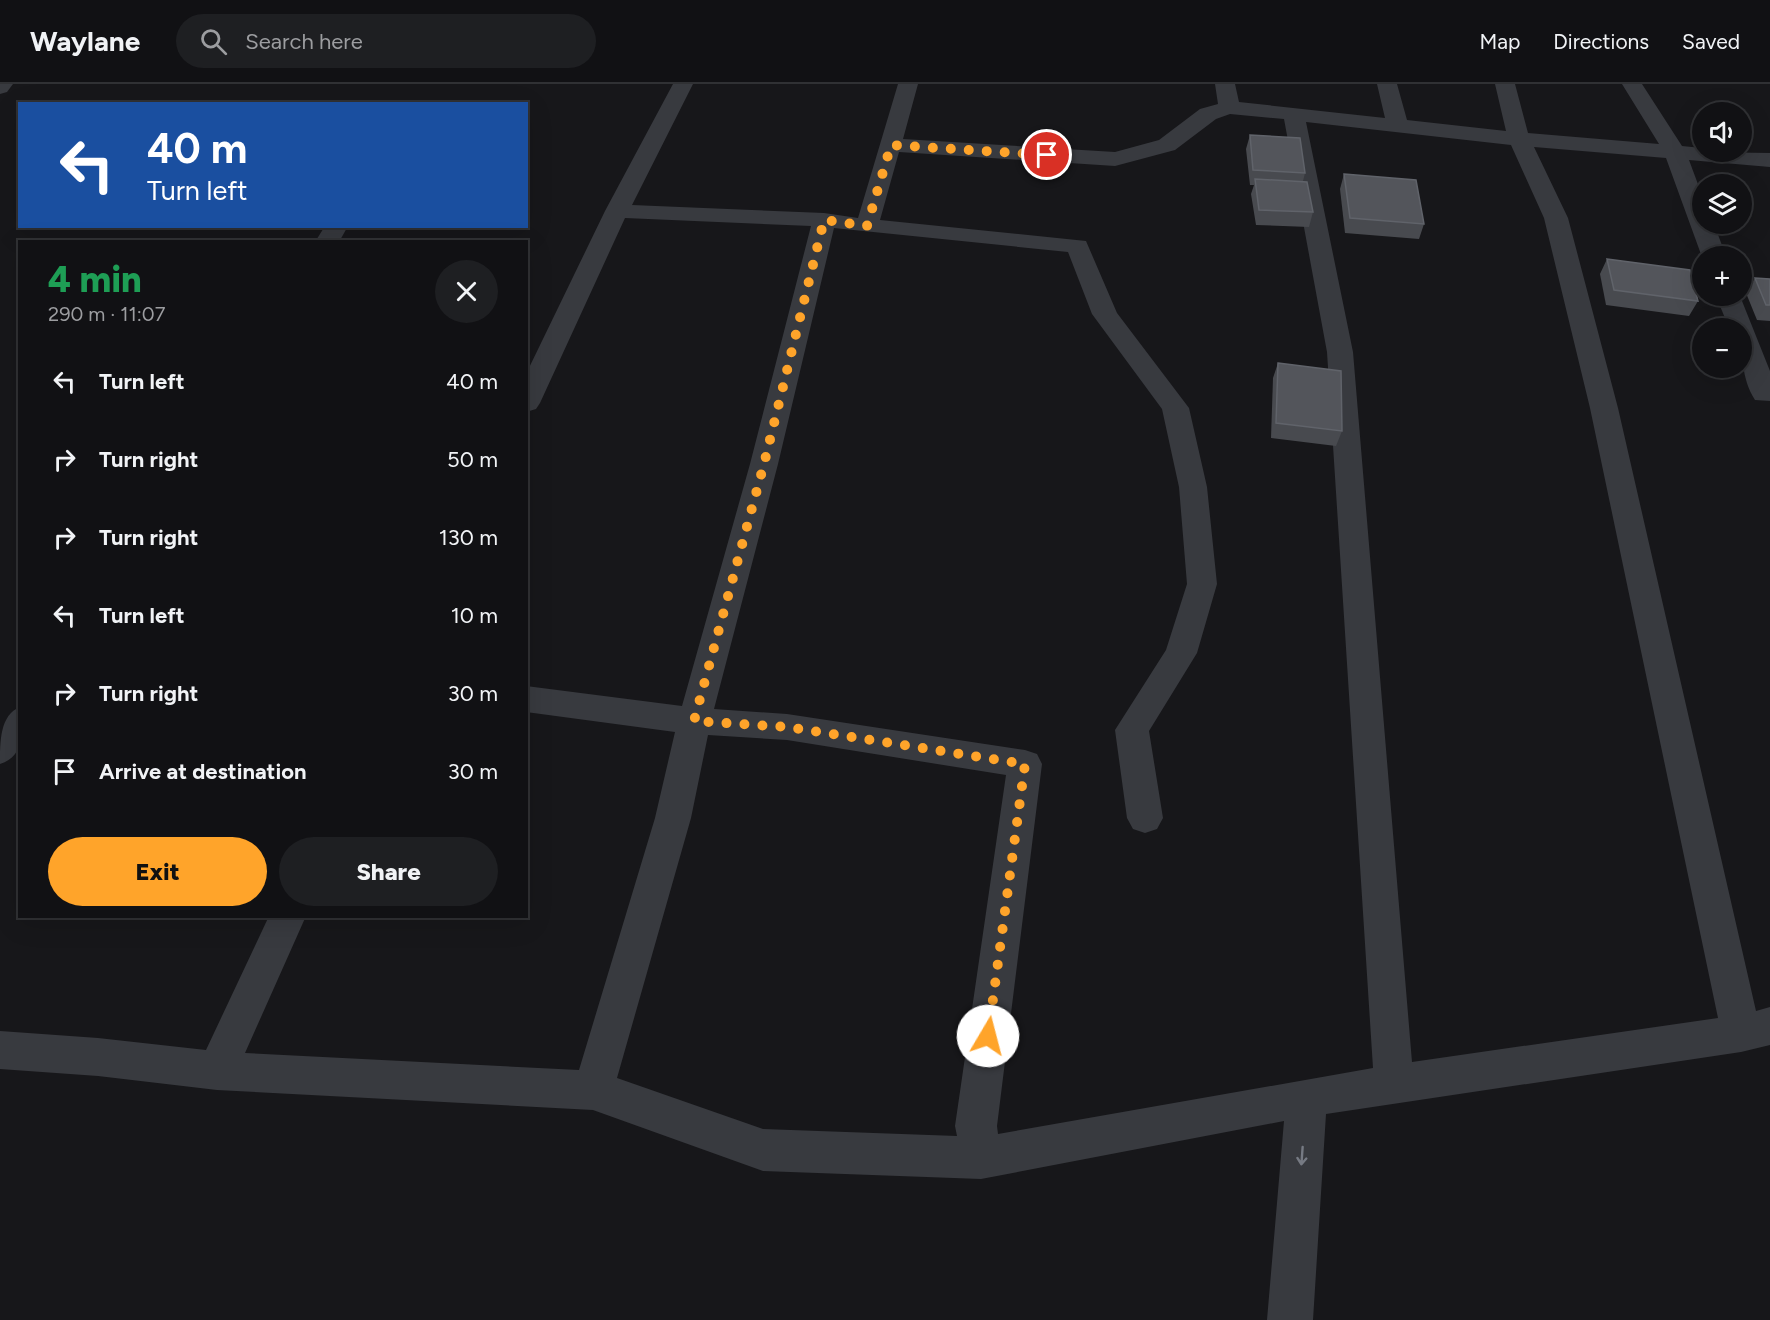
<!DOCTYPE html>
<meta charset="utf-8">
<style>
:root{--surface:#111114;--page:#1e1f22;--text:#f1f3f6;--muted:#9c9da0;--line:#303134;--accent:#ffa42a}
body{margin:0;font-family:Figtree,sans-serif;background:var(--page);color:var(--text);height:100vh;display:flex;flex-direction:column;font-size:22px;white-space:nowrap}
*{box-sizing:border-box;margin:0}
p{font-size:20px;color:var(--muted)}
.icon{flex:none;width:33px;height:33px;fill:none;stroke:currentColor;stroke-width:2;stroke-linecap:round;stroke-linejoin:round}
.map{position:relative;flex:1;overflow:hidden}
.panel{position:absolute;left:18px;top:156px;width:510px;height:678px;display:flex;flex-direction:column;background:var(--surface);border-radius:0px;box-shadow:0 6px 24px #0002,0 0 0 2px var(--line)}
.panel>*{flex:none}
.top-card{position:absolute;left:18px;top:18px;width:510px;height:126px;border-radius:0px;box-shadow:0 6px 24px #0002,0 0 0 2px var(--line);background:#1a4fa0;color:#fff;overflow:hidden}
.buttons{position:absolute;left:1692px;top:18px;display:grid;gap:12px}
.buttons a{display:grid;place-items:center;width:60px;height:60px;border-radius:50%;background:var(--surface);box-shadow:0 6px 24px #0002,0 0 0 2px var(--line);font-size:30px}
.pin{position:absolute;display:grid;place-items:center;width:51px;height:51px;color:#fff;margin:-26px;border:3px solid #fff;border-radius:50%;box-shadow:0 2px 6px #0007}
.me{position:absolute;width:66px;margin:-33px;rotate:8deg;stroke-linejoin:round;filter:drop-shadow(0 0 4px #0008)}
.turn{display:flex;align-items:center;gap:21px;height:126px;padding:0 30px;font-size:27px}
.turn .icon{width:78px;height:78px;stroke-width:2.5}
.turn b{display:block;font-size:42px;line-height:51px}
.round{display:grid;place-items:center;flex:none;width:63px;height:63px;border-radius:32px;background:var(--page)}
.head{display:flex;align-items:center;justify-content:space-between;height:102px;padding:0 30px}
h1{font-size:36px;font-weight:800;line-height:45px;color:#1e9e55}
.button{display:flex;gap:12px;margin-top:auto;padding:12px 30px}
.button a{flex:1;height:69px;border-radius:36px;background:var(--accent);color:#111;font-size:24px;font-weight:800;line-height:69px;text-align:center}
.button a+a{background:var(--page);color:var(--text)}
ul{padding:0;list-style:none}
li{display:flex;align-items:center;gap:18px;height:78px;padding:0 30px}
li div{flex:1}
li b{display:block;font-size:22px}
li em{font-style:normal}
header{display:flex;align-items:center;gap:36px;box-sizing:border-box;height:84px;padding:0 30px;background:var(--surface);border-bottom:2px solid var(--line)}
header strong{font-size:28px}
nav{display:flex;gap:33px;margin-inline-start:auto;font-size:21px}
.search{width:420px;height:54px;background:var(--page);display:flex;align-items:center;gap:15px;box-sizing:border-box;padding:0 21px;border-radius:33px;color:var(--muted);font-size:22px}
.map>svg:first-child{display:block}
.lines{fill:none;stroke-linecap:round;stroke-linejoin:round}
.minor{fill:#383a3f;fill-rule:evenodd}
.wall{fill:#484a4f}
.building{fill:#53555b;stroke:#60636a;stroke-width:1.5}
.oneway{stroke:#767a83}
.route{stroke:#ffa42a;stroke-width:10;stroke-dasharray:0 18}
</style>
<header>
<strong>Waylane</strong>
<div class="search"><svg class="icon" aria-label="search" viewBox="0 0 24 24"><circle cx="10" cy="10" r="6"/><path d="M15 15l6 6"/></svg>Search here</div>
<nav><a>Map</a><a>Directions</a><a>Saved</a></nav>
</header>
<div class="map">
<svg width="1770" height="1236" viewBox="0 0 1770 1236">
<rect width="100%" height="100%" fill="#17171a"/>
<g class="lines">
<g class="minor">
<path d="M 0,0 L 13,0 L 7,8 L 0,10 Z"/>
<path d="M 673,0 L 693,0 L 632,121 L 824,129 L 858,134 L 898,0 L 918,0 L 903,55 L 1115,68 L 1159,56 L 1200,25 L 1218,20 L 1215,0 L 1235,0 L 1239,18 L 1385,34 L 1377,0 L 1397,0 L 1407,36 L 1506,47 L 1495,0 L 1515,0 L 1528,49 L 1659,60 L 1622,0 L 1642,0 L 1682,62 L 1702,64 L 1702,68 L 1770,69 L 1770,83 L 1689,76 L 1702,111 L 1702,140 L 1714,140 L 1726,172 L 1702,173 L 1666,74 L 1534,63 L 1568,134 L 1618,324 L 1756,927 L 1770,923 L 1770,961 L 1741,968 L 1326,1030 L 1313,1236 L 1267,1236 L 1284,1037 L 981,1095 L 763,1087 L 593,1026 L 217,1006 L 98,992 L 0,985 L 0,947 L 98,954 L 206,966 L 269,832 L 306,832 L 245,969 L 579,986 L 655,734 L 675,648 L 526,628 L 526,602 L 682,622 L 750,380 L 811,142 L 625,134 L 540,319 L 536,325 L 526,328 L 526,290 L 605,127 ZM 1230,30 L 1284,35 L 1327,268 L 1373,984 L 998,1050 L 997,1042 L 1042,680 L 1037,670 L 1025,666 L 787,630 L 714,625 L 778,380 L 834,144 L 1068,168 L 1092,230 L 1162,325 L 1179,403 L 1187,500 L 1166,566 L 1115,646 L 1127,734 L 1133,745 L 1145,749 L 1157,745 L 1163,734 L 1149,647 L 1197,569 L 1217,500 L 1207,403 L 1189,324 L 1117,229 L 1086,157 L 880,136 L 899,68 L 1115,82 L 1175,66 L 1216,35 ZM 1306,38 L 1511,61 L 1544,134 L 1590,324 L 1718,934 L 1412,978 L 1353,268 ZM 708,651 L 787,656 L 1006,691 L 955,1042 L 957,1052 L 763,1045 L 617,994 L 691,734 Z"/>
<path d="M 325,142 L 348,142 L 339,158 L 315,158 Z"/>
<path d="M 1716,212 L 1740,212 L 1770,287 L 1770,317 L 1755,316 C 1741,294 1742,270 1742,244 L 1729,244 Z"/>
<path d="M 20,623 C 20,647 27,671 0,680 C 0,657 0,631 20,623 Z"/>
</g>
</g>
<g class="wall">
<path d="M 1250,51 L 1305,89 L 1303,97 L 1313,128 L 1309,143 L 1256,141 L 1251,110 L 1254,101 L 1250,101 L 1246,65 Z"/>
<path d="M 1344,90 L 1424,140 L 1419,155 L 1345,149 L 1340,105 Z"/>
<path d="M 1607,175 L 1698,217 L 1689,232 L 1606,221 L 1600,190 Z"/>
<path d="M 1755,194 L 1770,195 L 1770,237 L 1757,236 L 1746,209 Z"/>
<path d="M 1278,279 L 1342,347 L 1336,362 L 1271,354 L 1273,294 Z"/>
</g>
<g class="building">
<path d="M 1250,51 L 1300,54 L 1305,89 L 1253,86 Z"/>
<path d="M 1344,90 L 1416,96 L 1424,140 L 1350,134 Z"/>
<path d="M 1255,95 L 1307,98 L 1313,128 L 1259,126 Z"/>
<path d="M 1607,175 L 1690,186 L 1698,217 L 1614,206 Z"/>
<path d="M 1755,194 L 1770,195 L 1770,221 L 1766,221 Z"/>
<path d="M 1278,279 L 1341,287 L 1342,347 L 1276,339 Z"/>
</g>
<defs><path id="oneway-shaft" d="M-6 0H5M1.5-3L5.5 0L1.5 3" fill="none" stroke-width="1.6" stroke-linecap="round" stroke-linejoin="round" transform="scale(1.5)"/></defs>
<use class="oneway" href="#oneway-shaft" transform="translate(1302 1072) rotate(94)"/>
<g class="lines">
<path class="route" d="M 988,952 L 1025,680 L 787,643 L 694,637 L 764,380 L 824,136 L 867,142 L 891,61 L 1047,71"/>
</g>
</svg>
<div class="buttons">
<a><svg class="icon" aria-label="sound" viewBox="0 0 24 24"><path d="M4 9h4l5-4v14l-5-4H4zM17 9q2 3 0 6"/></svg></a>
<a><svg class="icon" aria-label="layers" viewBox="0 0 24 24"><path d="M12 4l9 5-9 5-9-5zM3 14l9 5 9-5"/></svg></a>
<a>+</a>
<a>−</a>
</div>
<div class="pin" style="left:1047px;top:71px;background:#d93025"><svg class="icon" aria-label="arrive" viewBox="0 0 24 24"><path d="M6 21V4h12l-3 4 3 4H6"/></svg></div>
<svg class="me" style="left:988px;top:952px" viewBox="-20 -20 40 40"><circle r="19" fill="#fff"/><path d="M0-13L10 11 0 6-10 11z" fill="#ffa42a"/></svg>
<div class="top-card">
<div class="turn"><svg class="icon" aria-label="left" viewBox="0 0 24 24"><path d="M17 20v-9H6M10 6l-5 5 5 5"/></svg><div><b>40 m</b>Turn left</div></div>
</div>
<section class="panel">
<div class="head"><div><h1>4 min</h1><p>290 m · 11:07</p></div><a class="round"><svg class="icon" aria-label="close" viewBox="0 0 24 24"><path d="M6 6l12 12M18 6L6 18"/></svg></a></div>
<ul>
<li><svg class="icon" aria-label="left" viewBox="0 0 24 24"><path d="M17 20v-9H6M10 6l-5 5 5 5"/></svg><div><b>Turn left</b></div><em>40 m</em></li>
<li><svg class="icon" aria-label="right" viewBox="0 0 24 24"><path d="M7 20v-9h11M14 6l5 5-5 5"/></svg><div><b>Turn right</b></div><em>50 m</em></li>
<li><svg class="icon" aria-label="right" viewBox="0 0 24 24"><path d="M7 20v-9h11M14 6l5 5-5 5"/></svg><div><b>Turn right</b></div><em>130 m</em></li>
<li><svg class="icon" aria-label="left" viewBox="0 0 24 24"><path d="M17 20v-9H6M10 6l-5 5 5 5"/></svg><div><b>Turn left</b></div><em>10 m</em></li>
<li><svg class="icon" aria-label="right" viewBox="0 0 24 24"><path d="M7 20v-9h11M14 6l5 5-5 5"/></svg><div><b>Turn right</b></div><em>30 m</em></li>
<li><svg class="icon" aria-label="arrive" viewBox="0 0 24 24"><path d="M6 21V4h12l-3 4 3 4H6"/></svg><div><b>Arrive at destination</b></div><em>30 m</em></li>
</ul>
<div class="button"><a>Exit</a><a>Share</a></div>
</section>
</div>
